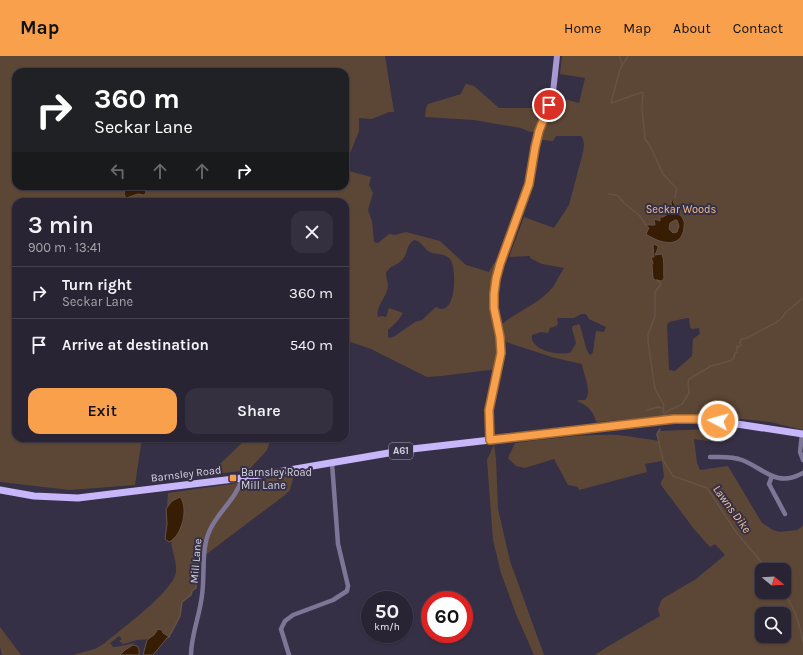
<!DOCTYPE html>
<meta charset="utf-8">
<style>
:root{--surface:#282434;--page:#343040;--text:#f1f3f6;--muted:#a5a4ac;--line:#44414f;--accent:#f9a04c}
body{margin:0;font-family:Karla,sans-serif;background:var(--page);color:var(--text);height:100vh;display:flex;flex-direction:column;font-size:15px;white-space:nowrap}
*{box-sizing:border-box;margin:0}
p{font-size:13px;color:var(--muted)}
.icon{flex:none;width:22px;height:22px;fill:none;stroke:currentColor;stroke-width:2;stroke-linecap:round;stroke-linejoin:round}
.map{position:relative;flex:1;overflow:hidden}
.side{position:absolute;left:12px;top:142px;width:337px;height:244px;display:flex;flex-direction:column;background:var(--surface);border-radius:12px;box-shadow:0 1px 3px #0004,0 0 0 1px var(--line)}
.side>*{flex:none}
.guide{position:absolute;left:12px;top:12px;width:337px;height:122px;border-radius:12px;box-shadow:0 1px 3px #0004,0 0 0 1px var(--line);background:#202124;color:#fff;overflow:hidden}
.needle{width:26px;rotate:108deg}
.fabs{position:absolute;left:755px;top:507px;display:grid;gap:8px}
.fabs a{display:grid;place-items:center;width:36px;height:36px;border-radius:8px;background:var(--surface);box-shadow:0 1px 3px #0004,0 0 0 1px var(--line);font-size:20px}
.speed{position:absolute;left:361px;top:535px;display:flex;gap:8px;font-size:20px;font-weight:700;text-align:center}
.speed>*{display:grid;place-content:center;width:52px;height:52px;border-radius:50%;background:var(--surface);box-shadow:0 1px 3px #0004,0 0 0 1px var(--line);line-height:1}
.speed small{font-size:10px;font-weight:400}
.speed .limit{border:6px solid #d22;background:#fff;color:#111}
.pin{position:absolute;display:grid;place-items:center;width:34px;height:34px;color:#fff;margin:-17px;border:2px solid #fff;border-radius:50%;box-shadow:0 1px 4px #0007}
.me{position:absolute;width:44px;margin:-22px;rotate:276deg;stroke-linejoin:round;filter:drop-shadow(0 0 3px #0008)}
.turn{display:flex;align-items:center;gap:14px;height:84px;padding:0 16px;font-size:18px}
.turn .icon{width:52px;height:52px;stroke-width:2.5}
.turn b{display:block;font-size:28px;line-height:34px}
.lanes{display:flex;align-items:center;height:38px;padding:0 16px;background:#0003;justify-content:center;gap:20px;direction:ltr}
.lanes .off{opacity:.35}
.round{display:grid;place-items:center;flex:none;width:42px;height:42px;border-radius:12px;background:var(--page)}
.overview{display:flex;align-items:center;justify-content:space-between;height:68px;padding:0 16px}
h1{font-size:24px;font-weight:600;line-height:30px}
.primary-button{display:flex;gap:8px;margin-top:auto;padding:8px 16px}
.primary-button a{flex:1;height:46px;border-radius:12px;background:var(--accent);color:#111;font-size:16px;font-weight:600;line-height:46px;text-align:center}
.primary-button a+a{background:var(--page);color:var(--text)}
ul{padding:0;list-style:none}
li{display:flex;align-items:center;gap:12px;height:52px;padding:0 16px;border-top:1px solid var(--line)}
li div{flex:1}
li b{display:block;font-size:15px}
li em{font-style:normal}
header{display:flex;align-items:center;gap:24px;box-sizing:border-box;height:56px;padding:0 20px;background:var(--accent);color:#111}
header strong{font-size:19px}
nav{display:flex;gap:22px;margin-inline-start:auto;font-size:14px}
.map>svg:first-child{display:block}
.green{fill:#5c4736;fill-rule:evenodd}
.water{fill:#371d04;stroke:#665346;fill-rule:evenodd}
.lines{fill:none;stroke-linecap:round;stroke-linejoin:round}
.stream{stroke:#665346;stroke-width:1.5}
.street{stroke:#7e7697;stroke-width:4.5}
.secondary{stroke:#a89ad0;stroke-width:6}
.primary{stroke:#c8b6fb;stroke-width:7}
.route-casing{stroke:#a26831;stroke-width:10}
.route{stroke:#f9a04c;stroke-width:7}
.poi-dot{fill:#f9a04c;stroke:#363046;stroke-width:1.5}
.labels{text-anchor:middle;dominant-baseline:central;stroke-width:4;stroke-linejoin:round;paint-order:stroke}
.shield{fill:#363046;stroke:#a5a1b2;stroke-width:1}
.shield-label{font-size:10px;font-weight:bold;fill:#d5d2e0}
.park-label{font-size:11px;fill:#f1bc90;stroke:#363046}
.poi-label{font-size:11px;fill:#d5d2e0;stroke:#363046;text-anchor:start}
.street-label{font-size:11px;fill:#d5d2e0;stroke:#363046}
.water-label{font-size:12px;font-style:italic;fill:#f5bf93;stroke:#363046}
</style>
<header>
<strong>Map</strong>
<nav><a>Home</a><a>Map</a><a>About</a><a>Contact</a></nav>
</header>
<div class="map">
<svg width="803" height="599" viewBox="0 0 803 599">
<rect width="100%" height="100%" fill="#363046"/>
<g class="green">
<path d="M 0,0 L 385,0 L 394,56 L 389,56 L 372,63 L 359,62 L 359,75 L 345,110 L 345,16 L 16,16 L 16,130 L 345,130 L 345,114 L 371,121 L 369,129 L 373,137 L 372,140 L 368,154 L 372,165 L 374,186 L 378,187 L 389,178 L 395,179 L 406,176 L 440,185 L 466,209 L 489,216 L 494,207 L 500,208 L 494,238 L 500,281 L 497,313 L 441,320 L 427,321 L 371,293 L 345,284 L 345,146 L 16,146 L 16,382 L 142,382 L 135,429 L 70,434 L 0,426 ZM 414,184 C 421,185 423,191 428,195 C 435,200 444,196 450,203 C 457,212 456,253 442,253 C 440,253 438,252 436,251 L 422,264 L 415,266 L 395,280 L 390,282 L 388,281 L 388,274 C 394,269 399,264 403,257 L 389,252 L 386,261 L 382,260 L 378,261 C 375,251 387,241 388,230 C 388,226 386,222 386,217 C 389,210 398,209 403,203 C 408,197 406,189 414,184 Z"/>
<path d="M 562,0 L 803,0 L 803,374 L 770,366 L 694,358 L 596,366 C 593,354 588,350 577,345 L 579,344 L 585,344 C 593,335 583,319 582,308 L 555,302 L 506,286 L 502,268 C 518,255 539,248 553,231 C 557,225 560,218 564,212 L 542,208 L 530,202 L 530,200 L 509,201 L 524,161 L 554,172 L 569,149 L 583,96 C 584,91 585,85 581,80 L 556,80 L 553,85 L 542,84 L 553,40 L 579,47 L 585,22 L 560,18 ZM 581,258 L 586,258 L 589,263 L 606,271 L 604,276 L 596,275 L 593,296 L 591,299 C 584,295 584,277 579,268 L 573,270 L 572,273 L 576,287 L 571,296 C 561,301 529,294 532,279 L 541,276 L 548,277 L 550,272 L 556,270 L 558,268 L 557,263 L 558,262 L 574,262 ZM 687,262 L 689,262 L 690,271 L 692,273 L 699,272 L 700,278 L 693,283 L 692,300 L 675,315 L 669,314 L 667,269 L 669,266 Z"/>
<path d="M 467,28 L 474,30 L 499,52 L 536,52 L 553,36 L 539,75 L 530,76 L 521,72 L 474,64 L 425,61 L 426,52 L 428,48 L 461,38 L 465,29 Z"/>
<path d="M 711,373 L 708,385 L 694,383 L 697,407 L 700,414 L 728,410 L 762,467 L 773,474 L 780,476 L 797,474 L 803,470 L 803,599 L 595,599 L 607,591 L 660,560 L 658,553 L 662,543 L 696,523 L 725,499 L 715,488 L 710,491 L 694,473 L 661,429 L 661,426 L 664,421 L 662,405 L 645,408 L 647,416 L 579,434 L 578,431 L 568,429 L 554,403 L 525,412 L 516,410 L 508,402 L 515,387 C 548,383 583,378 616,379 C 631,380 645,383 659,385 L 657,378 L 659,375 ZM 762,514 L 784,514 L 784,536 L 762,536 ZM 762,558 L 784,558 L 784,580 L 762,580 Z"/>
<path d="M 247,382 L 271,382 L 267,394 L 249,414 L 216,418 L 217,412 L 220,408 Z"/>
<path d="M 494,389 L 496,403 L 498,453 L 510,505 L 544,599 L 534,599 L 516,558 L 501,517 L 493,484 L 487,404 Z"/>
<path d="M 294,419 L 290,434 L 285,439 L 204,500 L 198,501 L 196,532 L 192,535 L 191,539 L 182,546 L 180,560 L 169,581 L 163,577 L 162,574 L 157,574 C 151,585 147,583 137,584 C 132,585 128,587 123,588 L 119,585 L 122,583 L 119,580 L 110,587 L 113,591 L 116,591 L 135,587 L 125,594 L 120,599 L 73,599 L 95,593 L 105,587 C 121,573 173,536 176,516 C 177,506 172,495 171,485 L 179,476 L 179,441 L 172,445 L 167,451 L 168,437 Z"/>
<path d="M 0,571 L 21,599 L 2,599 L 0,591 Z"/>
</g>
<g class="water">
<path d="M 126,130 L 144,131 L 145,132 L 146,137 L 144,139 L 138,138 L 126,142 L 124,138 Z"/>
<path d="M 675,141 L 675,143 L 673,146 L 676,150 L 676,156 C 679,159 682,160 683,163 C 685,166 684,169 684,172 C 681,194 659,187 646,178 L 649,172 L 646,169 L 655,169 L 654,163 L 660,165 L 660,161 L 663,161 L 671,156 L 672,151 L 671,146 ZM 675,164 L 677,164 L 679,170 L 677,176 L 673,177 L 669,173 L 670,167 Z"/>
<path d="M 654,188 L 658,190 L 658,192 L 655,199 L 662,198 C 665,206 663,213 664,222 L 662,225 L 655,224 L 653,222 L 652,209 L 653,207 L 651,201 L 654,201 L 653,190 Z"/>
<path d="M 180,441 C 189,452 182,480 169,486 L 165,483 L 167,468 L 166,453 L 172,445 Z"/>
<path d="M 158,573 L 162,574 L 163,577 L 169,581 L 167,582 L 153,599 L 143,599 L 147,584 L 154,579 Z"/>
<path d="M 133,589 L 137,590 L 139,593 L 139,599 L 120,599 L 125,594 Z"/>
</g>
<g class="lines">
<g class="stream">
<path d="M 619,0 L 622,8"/>
<path d="M 628,0 L 620,13 L 611,47 L 643,36 L 642,52 L 645,83 L 650,90 L 663,118 L 677,133 L 675,141"/>
<path d="M 609,138 L 616,139 L 619,141 L 624,147 L 639,159 L 646,169"/>
<path d="M 657,224 L 661,228 L 655,236 L 655,260 L 648,279 L 648,286 L 655,333 L 664,349 L 663,352 L 664,357"/>
<path d="M 647,354 L 658,351 L 663,352"/>
<path d="M 663,360 L 668,355 L 682,348 L 689,337 L 688,326 L 689,323 L 711,310 L 730,305 L 734,302 L 735,297 L 737,296 L 737,290 L 739,291 L 741,289 L 740,286 L 741,283 L 747,282 L 775,267 L 782,262 L 785,257 L 803,242"/>
<path d="M 660,373 L 657,378 L 663,404 L 673,420 L 707,432 L 736,476 L 768,514"/>
<path d="M 783,536 C 794,550 800,568 803,586"/>
<path d="M 169,581 L 180,560 L 182,546 L 191,539 L 192,535 L 196,532 L 198,501 L 195,499"/>
</g>
<g class="street">
<path d="M 802,378 L 800,396 L 803,404"/>
<path d="M 710,401 C 721,401 732,400 742,404 C 765,413 776,432 803,417"/>
<path d="M 772,420 L 769,428 L 785,458"/>
<path d="M 191,599 C 191,579 200,559 202,539 C 205,519 201,495 209,476 C 217,456 237,443 242,422"/>
<path d="M 289,599 L 281,573 L 285,565 L 293,559 L 333,544 L 347,535 L 348,530 L 338,488 L 332,407"/>
</g>
<path class="secondary" d="M 490,384 L 489,354 L 501,297 L 500,281 L 494,252 L 494,238 L 500,208 L 529,128 L 535,92 L 539,75 L 553,36 L 557,0"/>
<path class="primary" d="M 0,434 L 34,440 L 78,442 L 242,422 L 412,393 L 674,363 L 704,363 L 803,378"/>
</g>
<g class="lines">
<defs>
<path id="route" d="M 549,49 L 539,75 L 535,92 L 529,128 L 500,208 L 496,223 L 494,238 L 494,252 L 500,281 L 501,297 L 489,354 L 490,384 L 674,363 L 704,363 L 718,365"/>
</defs>
<use href="#route" class="route-casing"/>
<use href="#route" class="route"/>
</g>
<rect class="poi-dot" x="229" y="418" width="8" height="8" rx="2"/>
<g class="labels">
<rect class="shield" x="389" y="387" width="24" height="16" rx="3"/>
<g class="shield-label">
<text x="401" y="395">A61</text>
</g>
<g class="park-label">
<text x="681" y="153">Seckar Woods</text>
</g>
<g class="poi-label">
<text x="241" y="416">Barnsley Road<tspan x="241" dy="13">Mill Lane</tspan></text>
</g>
<g class="street-label">
<text transform="translate(186 418) rotate(-7)">Barnsley Road</text>
<text transform="translate(196 505) rotate(-85)">Mill Lane</text>
</g>
<g class="water-label">
<text transform="translate(732 453) rotate(54)">Lawns Dike</text>
</g>
</g>
</svg>
<div class="fabs">
<a><svg class="needle" viewBox="-14 -14 28 28"><path d="M0-13l5 13h-10z" fill="#e53935"/><path d="M0 13l5-13h-10z" fill="#a5a4ac"/></svg></a>
<a><svg class="icon" aria-label="search" viewBox="0 0 24 24"><circle cx="10" cy="10" r="6"/><path d="M15 15l6 6"/></svg></a>
</div>
<div class="speed"><div>50<small>km/h</small></div><div class="limit">60</div></div>
<div class="pin" style="left:549px;top:49px;background:#d93025"><svg class="icon" aria-label="arrive" viewBox="0 0 24 24"><path d="M6 21V4h12l-3 4 3 4H6"/></svg></div>
<svg class="me" style="left:718px;top:365px" viewBox="-20 -20 40 40"><circle r="17" fill="#f9a04c" stroke="#fff" stroke-width="3"/><path d="M0-11L8 9 0 5-8 9z" fill="#fff"/></svg>
<div class="guide">
<div class="turn"><svg class="icon" aria-label="right" viewBox="0 0 24 24"><path d="M7 20v-9h11M14 6l5 5-5 5"/></svg><div><b>360 m</b>Seckar Lane</div></div>
<div class="lanes"><svg class="icon off" aria-label="left" viewBox="0 0 24 24"><path d="M17 20v-9H6M10 6l-5 5 5 5"/></svg><svg class="icon off" aria-label="ahead" viewBox="0 0 24 24"><path d="M12 20V5M6 11l6-6 6 6"/></svg><svg class="icon off" aria-label="ahead" viewBox="0 0 24 24"><path d="M12 20V5M6 11l6-6 6 6"/></svg><svg class="icon" aria-label="right" viewBox="0 0 24 24"><path d="M7 20v-9h11M14 6l5 5-5 5"/></svg></div>
</div>
<section class="side">
<div class="overview"><div><h1>3 min</h1><p>900 m · 13:41</p></div><a class="round"><svg class="icon" aria-label="close" viewBox="0 0 24 24"><path d="M6 6l12 12M18 6L6 18"/></svg></a></div>
<ul>
<li><svg class="icon" aria-label="right" viewBox="0 0 24 24"><path d="M7 20v-9h11M14 6l5 5-5 5"/></svg><div><b>Turn right</b><p>Seckar Lane</p></div><em>360 m</em></li>
<li><svg class="icon" aria-label="arrive" viewBox="0 0 24 24"><path d="M6 21V4h12l-3 4 3 4H6"/></svg><div><b>Arrive at destination</b></div><em>540 m</em></li>
</ul>
<div class="primary-button"><a>Exit</a><a>Share</a></div>
</section>
</div>
